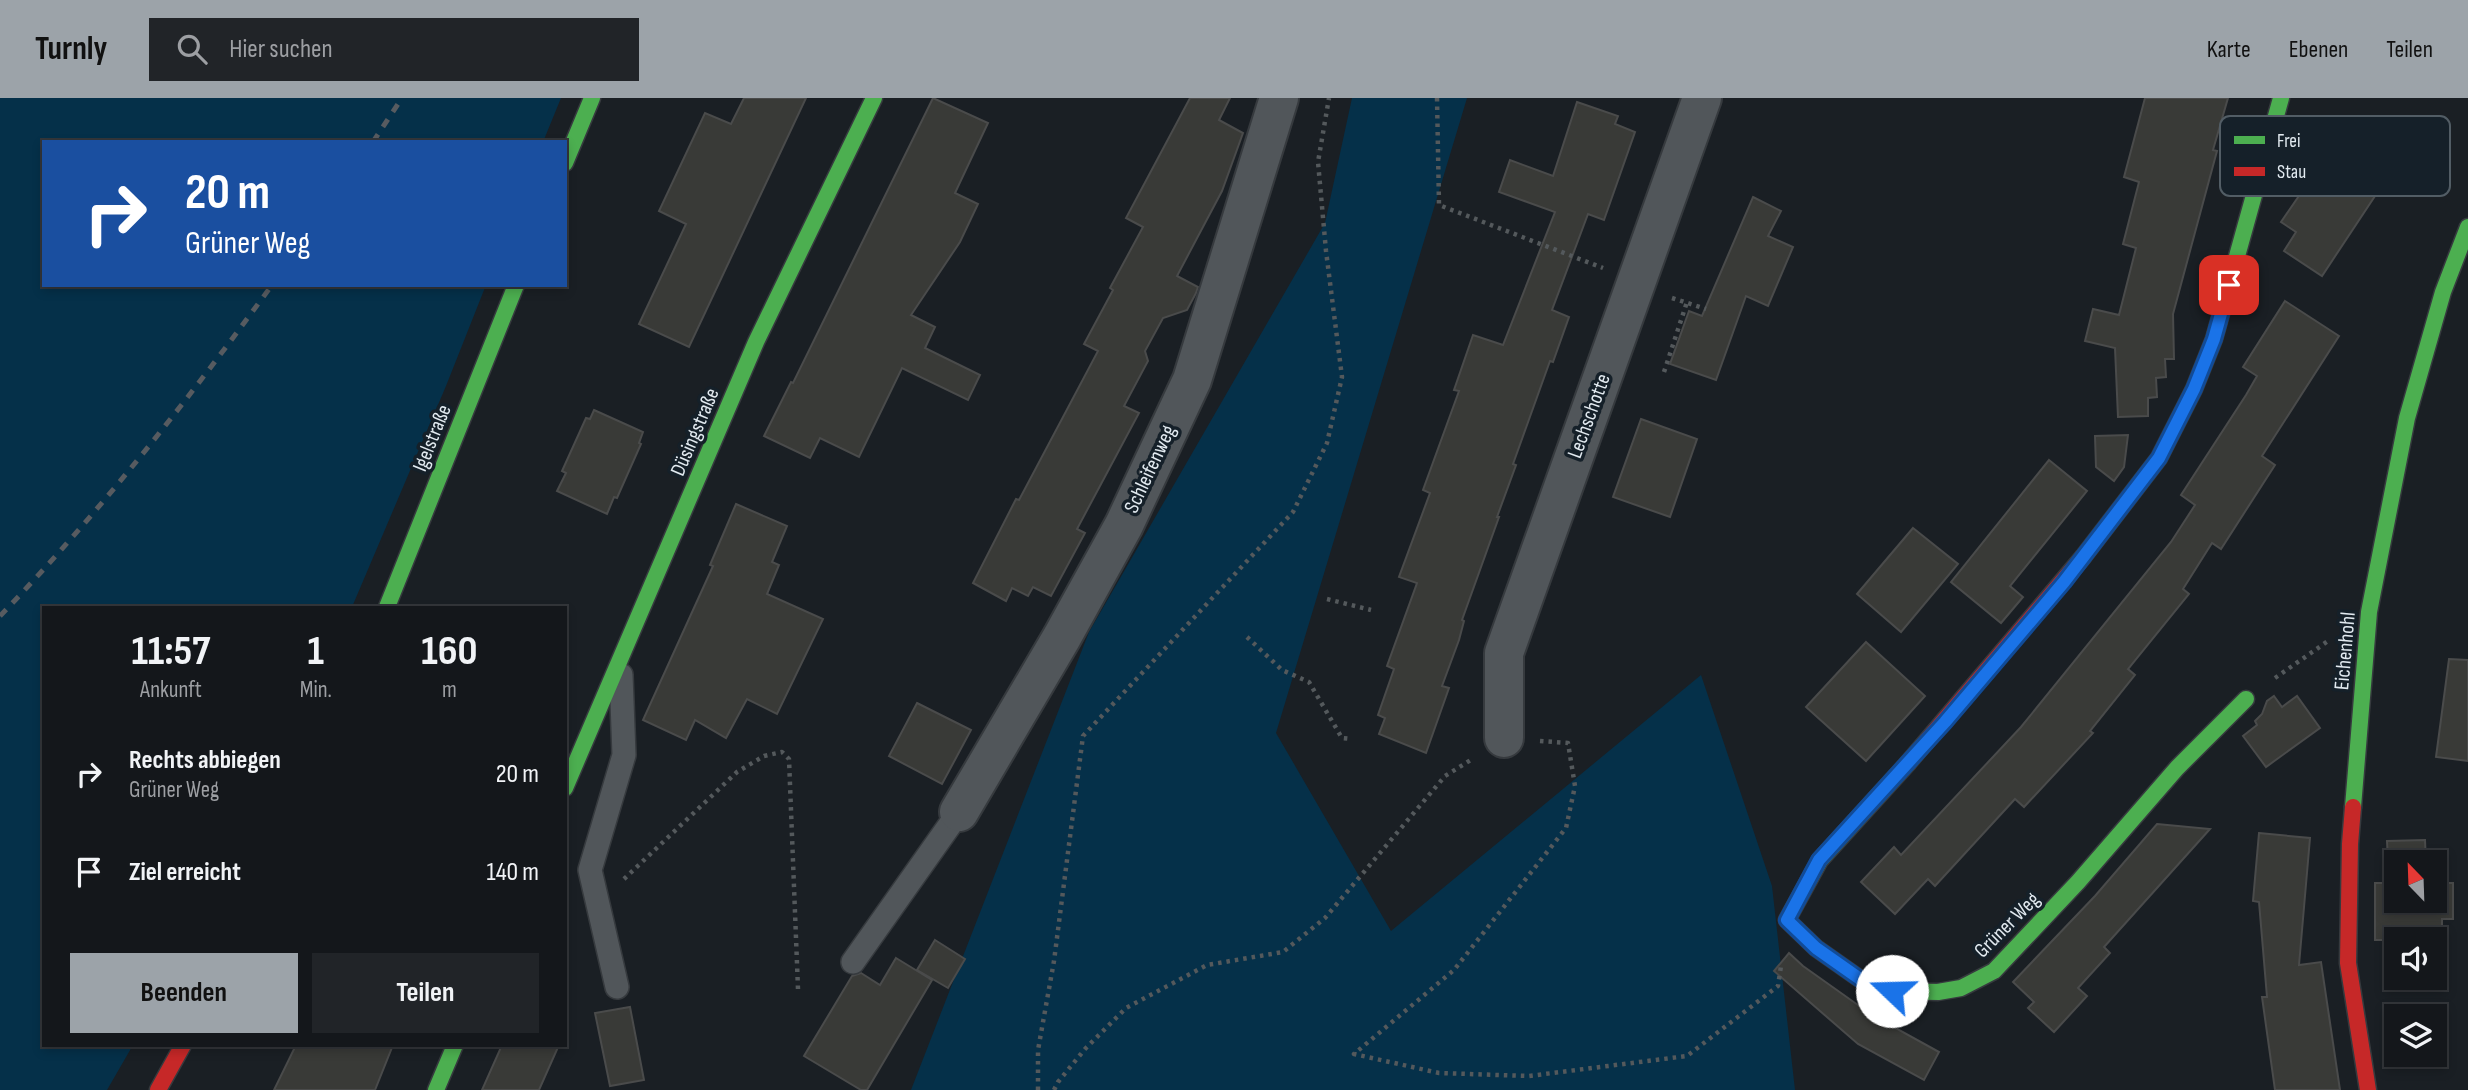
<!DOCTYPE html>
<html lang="de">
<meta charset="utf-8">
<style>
:root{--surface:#14171b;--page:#212428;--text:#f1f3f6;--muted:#9d9fa3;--line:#33363a;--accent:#9ca3a9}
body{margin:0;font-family:"Sofia Sans Condensed",sans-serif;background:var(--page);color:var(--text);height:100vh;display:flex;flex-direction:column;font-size:26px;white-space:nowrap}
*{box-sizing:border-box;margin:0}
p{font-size:23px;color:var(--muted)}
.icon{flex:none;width:38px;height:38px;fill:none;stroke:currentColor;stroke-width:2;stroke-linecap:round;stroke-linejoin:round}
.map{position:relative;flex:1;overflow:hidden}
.sheet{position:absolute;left:42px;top:508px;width:525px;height:441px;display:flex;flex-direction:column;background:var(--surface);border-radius:0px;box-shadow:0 4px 10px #0003,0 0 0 2px var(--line)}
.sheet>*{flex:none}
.guide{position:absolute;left:42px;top:42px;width:525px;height:147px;border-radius:0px;box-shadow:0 4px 10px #0003,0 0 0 2px var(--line);background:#1a4fa0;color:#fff;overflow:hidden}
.needle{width:46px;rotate:337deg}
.fabs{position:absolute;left:2384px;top:752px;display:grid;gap:14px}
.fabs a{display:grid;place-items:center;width:63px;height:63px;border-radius:0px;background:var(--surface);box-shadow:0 4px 10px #0003,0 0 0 2px var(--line);font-size:35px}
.pin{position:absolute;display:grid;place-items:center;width:60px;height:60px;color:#fff;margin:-30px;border-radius:14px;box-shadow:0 4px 10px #0006}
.me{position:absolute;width:77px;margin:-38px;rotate:291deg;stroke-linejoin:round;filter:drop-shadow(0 0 5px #0008)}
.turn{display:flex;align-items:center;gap:24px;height:147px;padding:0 28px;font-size:32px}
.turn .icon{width:91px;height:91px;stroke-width:2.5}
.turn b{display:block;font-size:49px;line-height:60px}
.eta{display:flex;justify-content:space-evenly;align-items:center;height:119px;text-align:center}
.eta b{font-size:42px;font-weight:700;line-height:49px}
.primary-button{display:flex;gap:14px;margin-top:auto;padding:14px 28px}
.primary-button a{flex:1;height:80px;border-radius:0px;background:var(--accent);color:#111;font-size:28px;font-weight:700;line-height:80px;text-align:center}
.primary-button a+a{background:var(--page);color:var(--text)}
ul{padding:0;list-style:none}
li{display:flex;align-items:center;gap:21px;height:98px;padding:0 28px}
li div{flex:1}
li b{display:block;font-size:26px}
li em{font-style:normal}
header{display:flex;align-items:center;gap:42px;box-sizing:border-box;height:98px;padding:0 35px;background:var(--accent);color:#111}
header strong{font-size:33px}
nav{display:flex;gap:38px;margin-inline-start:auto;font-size:24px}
.search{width:490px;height:63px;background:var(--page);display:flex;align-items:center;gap:18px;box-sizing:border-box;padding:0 24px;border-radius:0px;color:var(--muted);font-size:26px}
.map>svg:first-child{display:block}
.green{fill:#053049}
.building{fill:#393a37;stroke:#4a4b4b;stroke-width:2}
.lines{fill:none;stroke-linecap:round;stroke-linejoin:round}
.lane-casing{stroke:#363a3e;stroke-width:26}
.street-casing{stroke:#363a3e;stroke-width:42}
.fast-casing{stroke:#363a3e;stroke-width:19}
.jam-casing{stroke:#363a3e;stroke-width:19}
.path{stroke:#54595c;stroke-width:4.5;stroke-dasharray:3.5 5;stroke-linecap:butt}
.lane{stroke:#51565a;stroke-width:23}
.street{stroke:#51565a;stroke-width:38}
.fast{stroke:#4caf50;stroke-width:16}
.jam{stroke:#c62828;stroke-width:16}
.rail{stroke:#575b60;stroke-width:5;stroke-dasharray:9 9;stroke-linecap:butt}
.route-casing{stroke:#114b97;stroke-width:18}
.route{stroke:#1a73e8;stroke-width:12}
.labels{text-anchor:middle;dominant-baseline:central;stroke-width:7;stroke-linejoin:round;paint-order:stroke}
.street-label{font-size:21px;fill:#e2eaf0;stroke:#152029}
.key{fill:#152029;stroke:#525d65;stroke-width:2}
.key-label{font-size:19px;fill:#e2eaf0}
</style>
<header>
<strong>Turnly</strong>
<div class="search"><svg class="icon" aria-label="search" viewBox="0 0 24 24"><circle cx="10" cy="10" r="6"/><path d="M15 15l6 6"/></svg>Hier suchen</div>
<nav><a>Karte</a><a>Ebenen</a><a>Teilen</a></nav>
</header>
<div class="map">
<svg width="2468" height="992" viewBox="0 0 2468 992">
<rect width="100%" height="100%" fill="#1a1f24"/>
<g class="green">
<path d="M 0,0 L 561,0 L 543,44 L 44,44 L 44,187 L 486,187 L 446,288 L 352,509 L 44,509 L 44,947 L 133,947 L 107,992 L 0,992 Z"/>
<path d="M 1352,0 L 1467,0 L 1276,635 L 1391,833 L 1701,577 L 1772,788 L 1795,992 L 911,992 L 1089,534 L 1325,125 Z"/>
</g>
<g class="building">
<path d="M 744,0 L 806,0 L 689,249 L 639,226 L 686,126 L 659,113 L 705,15 L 731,26 Z"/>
<path d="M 933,0 L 988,25 L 955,95 L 978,106 L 960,144 L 911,217 L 935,229 L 925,250 L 980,277 L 968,302 L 902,270 L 859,359 L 820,340 L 810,360 L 764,338 L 791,284 L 793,285 Z"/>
<path d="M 1190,0 L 1230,0 L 1219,22 L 1243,35 L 1222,93 L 1177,178 L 1198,189 L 1196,195 L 1187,212 L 1163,220 L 1145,253 L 1148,263 L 1124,308 L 1139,315 L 1077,431 L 1085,435 L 1051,498 L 1033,489 L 1028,498 L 1012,490 L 1006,503 L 973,485 L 1016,401 L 1019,402 L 1098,253 L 1084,246 L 1113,192 L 1110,190 L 1143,129 L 1126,120 Z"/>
<path d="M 2145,0 L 2228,0 L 2213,52 L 2217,53 L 2173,216 L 2174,261 L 2165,261 L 2166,279 L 2156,280 L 2157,299 L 2148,300 L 2148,318 L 2118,319 L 2115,250 L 2085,243 L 2093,211 L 2119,217 L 2136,150 L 2123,146 L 2139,84 L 2124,79 Z"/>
<path d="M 1577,4 L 1618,18 L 1615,26 L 1635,34 L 1604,122 L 1588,116 L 1552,212 L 1569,219 L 1553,264 L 1550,263 L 1513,366 L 1516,367 L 1497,419 L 1499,419 L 1462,522 L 1464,523 L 1459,542 L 1442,588 L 1449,590 L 1426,655 L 1379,636 L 1385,620 L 1378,617 L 1394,571 L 1387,568 L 1417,485 L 1399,479 L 1430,395 L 1423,392 L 1459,293 L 1454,292 L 1473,237 L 1503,247 L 1555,114 L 1499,94 L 1510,62 L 1553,78 Z"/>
<path d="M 2325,60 L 2377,95 L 2322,178 L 2284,153 L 2296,134 L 2281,124 Z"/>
<path d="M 1753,99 L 1781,113 L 1768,138 L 1793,149 L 1768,208 L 1746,198 L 1716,282 L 1670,266 L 1689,213 L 1702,218 Z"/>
<path d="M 2285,203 L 2339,238 L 2262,358 L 2275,367 L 2221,451 L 2212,445 L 2183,491 L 2189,496 L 2128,571 L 2135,577 L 2090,633 L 2093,635 L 2024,709 L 2015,701 L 1935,788 L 1928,781 L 1895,816 L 1861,784 L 1894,749 L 1901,757 L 2021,629 L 2171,444 L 2195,407 L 2181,397 L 2246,297 L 2257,278 L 2243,269 Z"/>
<path d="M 594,312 L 643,334 L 639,345 L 641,346 L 617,400 L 614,399 L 607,416 L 557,393 L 566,375 L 562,373 L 586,320 L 590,321 Z"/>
<path d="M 1641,321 L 1697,341 L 1670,419 L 1613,399 Z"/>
<path d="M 2128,337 L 2124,369 L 2114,383 L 2096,369 L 2095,338 Z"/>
<path d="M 2049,362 L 2087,393 L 2010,488 L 2023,499 L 2001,525 L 1951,484 Z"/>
<path d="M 736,406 L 787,428 L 772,464 L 779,467 L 767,496 L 823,521 L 777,616 L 747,601 L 726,640 L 695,622 L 686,642 L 643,622 L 713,468 L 710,467 Z"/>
<path d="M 1913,430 L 1958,466 L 1901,534 L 1857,496 Z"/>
<path d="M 1866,544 L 1925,598 L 1866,663 L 1806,609 Z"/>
<path d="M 2449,561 L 2468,562 L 2468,663 L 2436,659 Z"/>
<path d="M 2274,598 L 2282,609 L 2297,598 L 2320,630 L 2266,669 L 2243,638 L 2257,627 L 2255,623 L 2262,616 L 2267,603 Z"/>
<path d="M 917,605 L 971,632 L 942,686 L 889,658 Z"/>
<path d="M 2157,726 L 2210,731 L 2104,849 L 2110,855 L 2078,890 L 2087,898 L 2054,934 L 2028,910 L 2034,904 L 2013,884 L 2095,798 Z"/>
<path d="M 2259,735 L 2310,740 L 2299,867 L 2321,864 L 2340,992 L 2275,992 L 2262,899 L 2267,899 L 2259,804 L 2253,803 Z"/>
<path d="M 2425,742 L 2426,765 L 2396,765 L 2396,803 L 2434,803 L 2434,785 L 2453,785 L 2453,821 L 2442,821 L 2442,845 L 2434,845 L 2434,842 L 2375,842 L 2375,785 L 2389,785 L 2387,743 Z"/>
<path d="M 935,842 L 965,861 L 948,890 L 917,872 Z"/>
<path d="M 1789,855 L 1803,868 L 1872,917 L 1939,954 L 1924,982 L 1858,946 L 1774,873 Z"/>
<path d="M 896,860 L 932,882 L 867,992 L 861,992 L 804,958 L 852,878 L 861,875 L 880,887 Z"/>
<path d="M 630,909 L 644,982 L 610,988 L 595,915 Z"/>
<path d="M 296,947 L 393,947 L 375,992 L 274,992 Z"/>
<path d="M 502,947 L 559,947 L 539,992 L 482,992 Z"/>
</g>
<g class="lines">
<defs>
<g id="lane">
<path d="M 853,864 L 959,714"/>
<path d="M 617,889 L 590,772 L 624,657 L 621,577"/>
</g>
<g id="street">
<path d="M 1504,640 L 1504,555 L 1702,0"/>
<path d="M 959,714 L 1062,539 L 1124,427 L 1192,282 L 1279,0"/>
</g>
<g id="fast">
<path d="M 565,65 L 592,0"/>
<path d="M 2083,459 L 2159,360 L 2194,291 L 2214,241 L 2281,0"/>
<path d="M 387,509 L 516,187"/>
<path d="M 1908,665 L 1820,762 L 1787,822 L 1816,850 L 1870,888 L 1892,893 L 1938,894 L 1961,890 L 1994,873 L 2078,784 L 2177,670 L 2246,601"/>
<path d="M 565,690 L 756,244 L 874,0"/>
<path d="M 2353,709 L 2369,514 L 2407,320 L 2443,194 L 2468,129"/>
<path d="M 436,992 L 455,947"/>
</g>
<g id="jam">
<path d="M 1908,665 L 2083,459"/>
<path d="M 2353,709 L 2350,746 L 2348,865 L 2368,992"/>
<path d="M 158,992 L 183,947"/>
</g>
</defs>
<use href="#lane" class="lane-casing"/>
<use href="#street" class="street-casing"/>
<use href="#fast" class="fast-casing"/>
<use href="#jam" class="jam-casing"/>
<g class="path">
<path d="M 1437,0 L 1439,107 L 1603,170"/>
<path d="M 1672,200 L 1706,211"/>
<path d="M 1664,274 L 1687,204"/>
<path d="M 1327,501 L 1371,512"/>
<path d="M 1247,539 L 1282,572 L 1309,584 L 1342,640 L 1352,641"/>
<path d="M 2275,580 L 2328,543"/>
<path d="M 1540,643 L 1568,645 L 1575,688 L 1566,730 L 1454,872 L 1354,956 L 1439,975 L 1529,978 L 1687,958 L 1778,888 L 1781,868"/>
<path d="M 624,781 L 737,674 L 764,658 L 782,654 L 789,661 L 798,891"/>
<path d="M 1038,992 L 1038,952 L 1054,863 L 1083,638 L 1293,414 L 1327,345 L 1342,279 L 1326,153 L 1318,64 L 1329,0"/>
<path d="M 1054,992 L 1058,984 L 1085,951 L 1126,910 L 1207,867 L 1283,854 L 1325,820 L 1445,678 L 1474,660"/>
</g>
<use href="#lane" class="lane"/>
<use href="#street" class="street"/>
<use href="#fast" class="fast"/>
<use href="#jam" class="jam"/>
<g class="rail">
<path d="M 373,44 L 402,0"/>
<path d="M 0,518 C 99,415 188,302 272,187"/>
</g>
</g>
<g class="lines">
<defs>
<path id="route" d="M 1892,893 L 1870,888 L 1816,850 L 1787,822 L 1819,762 L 1945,624 L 2064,484 L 2159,360 L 2194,291 L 2214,241 L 2229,187"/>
</defs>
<use href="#route" class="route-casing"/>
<use href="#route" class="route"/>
</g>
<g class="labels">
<g class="street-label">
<text transform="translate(1589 318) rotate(-70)">Lechschotte</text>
<text transform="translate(695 334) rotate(-67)">Düsingstraße</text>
<text transform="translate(432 340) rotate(-68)">Igelstraße</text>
<text transform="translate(1150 371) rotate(-65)">Schleifenweg</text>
<text transform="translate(2345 553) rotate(-85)">Eichenhohl</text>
<text transform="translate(2007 827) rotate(-45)">Grüner Weg</text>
</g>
</g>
<rect x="2220" y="18" width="230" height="80" rx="10" class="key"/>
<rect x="2234" y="38" width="31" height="8" fill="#4caf50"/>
<rect x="2234" y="69" width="31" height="9" fill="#c62828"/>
<g class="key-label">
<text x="2277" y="49">Frei</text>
<text x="2277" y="80">Stau</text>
</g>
</svg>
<div class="fabs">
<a><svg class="needle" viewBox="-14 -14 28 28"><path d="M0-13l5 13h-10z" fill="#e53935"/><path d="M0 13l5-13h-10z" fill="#9d9fa3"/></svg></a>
<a><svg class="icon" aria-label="sound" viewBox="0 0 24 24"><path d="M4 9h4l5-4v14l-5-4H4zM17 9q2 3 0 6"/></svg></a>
<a><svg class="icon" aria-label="layers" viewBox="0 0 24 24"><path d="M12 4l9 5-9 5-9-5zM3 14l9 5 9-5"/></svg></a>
</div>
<div class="pin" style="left:2229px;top:187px;background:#d93025"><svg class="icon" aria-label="arrive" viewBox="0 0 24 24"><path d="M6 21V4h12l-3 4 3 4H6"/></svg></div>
<svg class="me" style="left:1892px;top:893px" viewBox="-20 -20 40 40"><circle r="19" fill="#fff"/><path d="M0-13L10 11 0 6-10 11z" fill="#1a73e8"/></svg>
<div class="guide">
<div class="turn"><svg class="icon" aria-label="right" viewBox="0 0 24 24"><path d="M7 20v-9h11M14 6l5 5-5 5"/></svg><div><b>20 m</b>Grüner Weg</div></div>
</div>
<section class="sheet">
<div class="eta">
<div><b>11:57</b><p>Ankunft</p></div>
<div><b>1</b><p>Min.</p></div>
<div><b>160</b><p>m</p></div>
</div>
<ul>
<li><svg class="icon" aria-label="right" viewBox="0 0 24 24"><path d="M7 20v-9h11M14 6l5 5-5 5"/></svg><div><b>Rechts abbiegen</b><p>Grüner Weg</p></div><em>20 m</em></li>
<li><svg class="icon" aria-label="arrive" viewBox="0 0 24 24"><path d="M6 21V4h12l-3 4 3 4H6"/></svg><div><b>Ziel erreicht</b></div><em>140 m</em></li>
</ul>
<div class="primary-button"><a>Beenden</a><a>Teilen</a></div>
</section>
</div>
